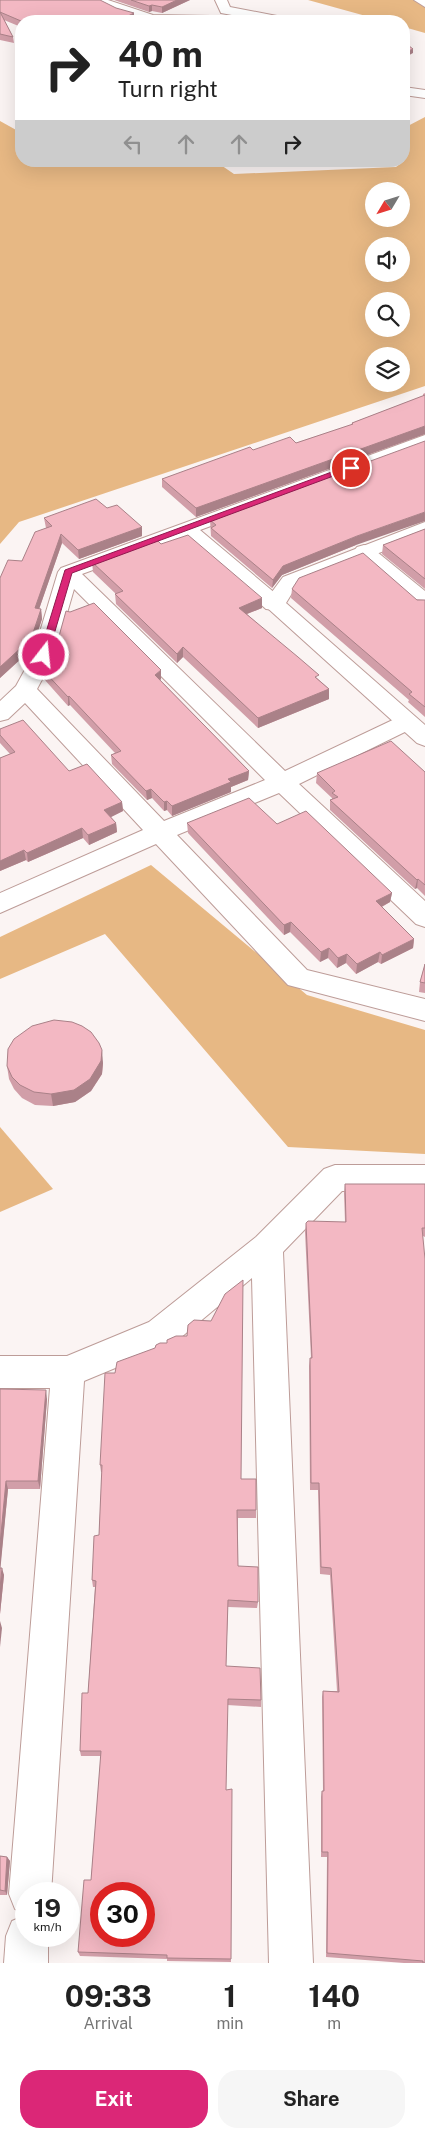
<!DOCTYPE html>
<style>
:root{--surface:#fff;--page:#f6f6f6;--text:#222;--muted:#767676;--accent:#db2777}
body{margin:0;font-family:"Public Sans",sans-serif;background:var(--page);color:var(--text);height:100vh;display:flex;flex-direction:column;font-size:19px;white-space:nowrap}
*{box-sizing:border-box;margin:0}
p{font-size:16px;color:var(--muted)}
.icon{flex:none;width:28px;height:28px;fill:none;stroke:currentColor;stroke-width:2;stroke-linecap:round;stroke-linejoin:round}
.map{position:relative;height:1963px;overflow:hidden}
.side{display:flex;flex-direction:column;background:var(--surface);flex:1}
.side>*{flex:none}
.top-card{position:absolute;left:15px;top:15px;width:395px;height:152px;border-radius:20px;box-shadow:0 5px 20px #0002;background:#fff;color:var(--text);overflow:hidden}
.needle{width:32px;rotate:232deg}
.buttons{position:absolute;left:365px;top:182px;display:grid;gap:10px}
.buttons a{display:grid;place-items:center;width:45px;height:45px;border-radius:50%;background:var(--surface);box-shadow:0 5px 20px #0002;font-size:25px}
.speed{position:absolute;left:15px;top:1882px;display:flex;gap:10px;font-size:25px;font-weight:700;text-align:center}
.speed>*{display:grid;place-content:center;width:65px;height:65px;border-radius:50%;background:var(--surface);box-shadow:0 5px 20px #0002;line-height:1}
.speed small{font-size:12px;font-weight:400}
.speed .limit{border:8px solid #d22;background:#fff;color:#111}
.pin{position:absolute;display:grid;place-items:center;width:42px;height:42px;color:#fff;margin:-21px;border:2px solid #fff;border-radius:50%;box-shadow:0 1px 5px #0007}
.me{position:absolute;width:55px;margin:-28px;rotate:16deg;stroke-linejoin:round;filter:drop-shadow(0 0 4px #0008)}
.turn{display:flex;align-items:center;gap:18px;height:105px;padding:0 20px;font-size:22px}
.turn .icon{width:65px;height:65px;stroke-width:2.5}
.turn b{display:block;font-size:35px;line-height:42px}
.lanes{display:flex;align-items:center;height:48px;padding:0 20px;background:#0003;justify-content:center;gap:25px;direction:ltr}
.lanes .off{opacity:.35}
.eta{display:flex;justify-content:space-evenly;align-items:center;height:85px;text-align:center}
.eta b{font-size:30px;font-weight:700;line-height:35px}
.action{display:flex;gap:10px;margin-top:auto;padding:10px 20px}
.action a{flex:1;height:58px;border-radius:20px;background:var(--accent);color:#fff;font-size:20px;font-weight:700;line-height:58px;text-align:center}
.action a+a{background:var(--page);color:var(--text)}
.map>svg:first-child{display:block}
.green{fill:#e7b884;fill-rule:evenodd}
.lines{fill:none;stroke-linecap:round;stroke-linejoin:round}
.street-casing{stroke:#bd9c98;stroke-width:2}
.secondary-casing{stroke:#bd9c98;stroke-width:2}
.street{fill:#fff;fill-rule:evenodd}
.secondary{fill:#fff;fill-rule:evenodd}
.wall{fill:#d19ea8}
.shaded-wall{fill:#aa8188}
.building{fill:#f3b8c3;stroke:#aa8188;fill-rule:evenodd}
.route{fill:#db2777;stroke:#8e194d}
</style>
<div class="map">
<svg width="425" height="1963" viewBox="0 0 425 1963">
<rect width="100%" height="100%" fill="#fbf4f3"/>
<g class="green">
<path d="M 308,0 L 425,0 L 425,33 L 404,27 L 404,21 L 384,21 Z"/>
<path d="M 425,117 L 425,386 L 19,522 L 0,544 L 0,121 L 18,131 L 21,131 L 21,161 L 215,161 L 234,174 L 396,167 L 404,161 L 404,128 ZM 374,191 L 401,191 L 401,219 L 374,219 ZM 374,246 L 401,246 L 401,274 L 374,274 ZM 374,301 L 401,301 L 401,329 L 374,329 ZM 374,356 L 401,356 L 401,384 L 374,384 Z"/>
<path d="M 151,865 L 307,995 L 425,1030 L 425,1154 L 288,1147 L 105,934 L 0,979 L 0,937 Z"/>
<path d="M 0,1127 L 53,1189 L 0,1212 Z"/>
</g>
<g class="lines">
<defs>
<g id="street">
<path d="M 92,0 L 108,0 L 153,15 L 211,16 L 232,18 L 234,21 L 146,21 L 117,12 Z"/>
<path d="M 215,0 L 227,0 L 230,7 L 282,17 L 288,21 L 264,21 L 221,13 Z"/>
<path d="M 404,87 L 425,90 L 425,98 L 404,95 Z"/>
<path d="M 425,435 L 425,447 L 200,530 L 282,599 L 285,604 L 282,609 L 274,610 L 266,609 L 183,537 L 82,574 L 285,771 L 399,717 L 407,715 L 415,717 L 419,722 L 415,727 L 299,784 L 425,901 L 425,927 L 416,924 L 279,793 L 177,835 L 307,970 L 425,999 L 425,1021 L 288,985 L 156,844 L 0,913 L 0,893 L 143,830 L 25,703 L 8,719 L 0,721 L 0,701 L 16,686 L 33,655 L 58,572 L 61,568 ZM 74,589 L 265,780 L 164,821 L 37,689 L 55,655 Z"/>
<path d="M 364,545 L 371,547 L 425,591 L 425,608 L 417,607 L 357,555 L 354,551 L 357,547 Z"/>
<path d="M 335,1165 L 425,1165 L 425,1191 L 342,1191 L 283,1252 L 313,1963 L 269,1963 L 252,1278 L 173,1344 L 84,1381 L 51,1894 L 26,1894 L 26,1913 L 15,1909 L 9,1894 L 50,1388 L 0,1388 L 0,1356 L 67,1356 L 149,1322 L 256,1237 L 324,1169 Z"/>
<path d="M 26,1915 L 26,1936 L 48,1936 L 48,1963 L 4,1963 L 6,1936 L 12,1921 Z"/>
</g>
<g id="secondary">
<path d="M 414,0 L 425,0 L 425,7 Z"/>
<path d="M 425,522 L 425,535 L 297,585 L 286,603 L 425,725 L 425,746 L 417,743 L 263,604 L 283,577 Z"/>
</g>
</defs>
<use href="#street" class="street-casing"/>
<use href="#secondary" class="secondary-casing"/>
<use href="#street" class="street"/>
<use href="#secondary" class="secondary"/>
</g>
<g class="wall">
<path d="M 0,0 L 134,19 L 130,21 L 21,21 L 21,27 L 4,20 L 13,37 L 14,43 L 0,40 Z"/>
<path d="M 114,0 L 190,0 L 162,13 L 152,11 L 149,12 Z"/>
<path d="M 425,393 L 425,434 L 196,517 L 162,487 L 162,479 L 253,450 L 296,443 L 351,425 L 352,423 L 423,396 L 423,394 Z"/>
<path d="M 107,508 L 142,536 L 79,559 L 62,543 L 39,609 L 41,609 L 42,619 L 28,661 L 24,656 L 0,678 L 0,578 L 22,561 L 46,528 L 44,518 Z"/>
<path d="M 210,520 L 356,545 L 282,575 L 272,588 L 211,536 Z"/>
<path d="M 425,529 L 425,589 L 382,554 L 383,545 Z"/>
<path d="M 161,544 L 262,608 L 247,614 L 329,689 L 329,699 L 258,728 L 183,657 L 177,663 L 116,604 L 115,594 L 116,594 L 93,572 L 92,562 Z"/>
<path d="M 292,589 L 425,600 L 425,717 L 408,702 L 409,700 L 291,598 Z"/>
<path d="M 43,670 L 161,679 L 160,680 L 249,771 L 248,780 L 231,787 L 231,792 L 172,816 L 167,810 L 164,811 L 152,798 L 147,800 L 112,764 L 111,755 L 115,753 L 70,705 L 68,706 L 44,679 Z"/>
<path d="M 0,729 L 69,771 L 122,802 L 123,811 L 111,817 L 116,823 L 117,832 L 89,845 L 83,838 L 28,862 L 26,860 L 0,871 L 0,758 L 10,754 L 0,743 Z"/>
<path d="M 425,772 L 425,896 L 417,888 L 415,889 L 330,810 L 330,800 L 332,800 L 332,798 L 316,783 L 317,773 Z"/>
<path d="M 187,823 L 277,824 L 392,893 L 390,902 L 382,907 L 414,939 L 413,948 L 381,964 L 378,962 L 356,974 L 346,963 L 337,968 L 328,958 L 320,962 L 290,932 L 284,935 L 188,833 Z"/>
<path d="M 425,964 L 425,993 L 419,992 L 420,982 Z"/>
<path d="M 103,1063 L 102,1074 L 91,1091 L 75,1102 L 53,1106 L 35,1105 L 22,1098 L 14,1089 L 9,1079 L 7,1066 Z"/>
<path d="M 345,1184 L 425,1184 L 425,1237 L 423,1236 L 425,1963 L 404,1963 L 326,1957 L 327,1857 L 321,1857 L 321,1797 L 322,1791 L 323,1791 L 322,1697 L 323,1691 L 337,1691 L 330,1575 L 320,1574 L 318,1490 L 310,1490 L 309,1366 L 310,1358 L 311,1358 L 305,1232 L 306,1223 L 345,1222 L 344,1193 Z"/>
<path d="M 0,1389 L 47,1399 L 40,1489 L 8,1489 L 0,1568 L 4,1575 L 0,1614 Z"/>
<path d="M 100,1465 L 241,1479 L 256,1510 L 256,1518 L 238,1518 L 238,1566 L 258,1602 L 257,1608 L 228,1607 L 226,1666 L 261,1700 L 261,1707 L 227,1705 L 226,1790 L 231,1962 L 167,1961 L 167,1959 L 80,1956 L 78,1952 L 91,1880 L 101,1756 L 81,1756 L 80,1751 L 88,1693 L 95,1587 L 93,1587 L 92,1580 L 99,1535 L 102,1472 L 101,1472 Z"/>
<path d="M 0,1856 L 7,1857 L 10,1861 L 7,1895 L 0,1895 Z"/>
</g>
<g class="shaded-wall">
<path d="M 177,0 L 190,0 L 162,13 L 162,7 Z"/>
<path d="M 152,5 L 152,11 L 149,12 L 149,6 Z"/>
<path d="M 134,13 L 134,19 L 130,21 L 118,21 Z"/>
<path d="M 413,49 L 413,53 L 404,58 L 404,53 Z"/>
<path d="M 425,426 L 425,434 L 196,517 L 196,508 Z"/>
<path d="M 425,512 L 425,521 L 356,545 L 282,575 L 272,588 L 273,580 L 283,566 L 357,536 Z"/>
<path d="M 142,527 L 142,536 L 79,559 L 78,550 Z"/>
<path d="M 61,534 L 62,543 L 36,618 L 35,608 Z"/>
<path d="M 262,598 L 262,608 L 239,617 L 239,608 Z"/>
<path d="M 41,609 L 42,619 L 28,661 L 27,651 Z"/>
<path d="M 23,646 L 24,656 L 0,678 L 0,667 Z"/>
<path d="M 183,647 L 183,657 L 177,663 L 177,654 Z"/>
<path d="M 161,670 L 161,679 L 156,685 L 155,675 Z"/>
<path d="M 329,689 L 329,699 L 258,728 L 258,718 Z"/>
<path d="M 69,696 L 70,705 L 68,706 L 68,697 Z"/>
<path d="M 249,771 L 248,780 L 231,787 L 231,792 L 172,816 L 172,806 L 228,779 Z"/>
<path d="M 151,789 L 152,798 L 147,800 L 146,791 Z"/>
<path d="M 167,801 L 167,810 L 164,811 L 164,802 Z"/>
<path d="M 122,802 L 123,811 L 105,820 L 104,810 Z"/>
<path d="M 116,823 L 117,832 L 89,845 L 88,835 Z"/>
<path d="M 82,828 L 83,838 L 28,862 L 27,853 Z"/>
<path d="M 24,850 L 26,860 L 0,871 L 0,861 Z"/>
<path d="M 418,879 L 417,888 L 415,889 L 417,880 Z"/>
<path d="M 392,893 L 390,902 L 375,910 L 376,901 Z"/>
<path d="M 291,922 L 290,932 L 284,935 L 284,925 Z"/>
<path d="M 414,939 L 413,948 L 381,964 L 382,955 Z"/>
<path d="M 329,948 L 328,958 L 320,962 L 321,952 Z"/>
<path d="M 380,952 L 378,962 L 356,974 L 357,964 Z"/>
<path d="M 347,954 L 346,963 L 337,968 L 338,958 Z"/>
<path d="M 102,1050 L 103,1063 L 102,1074 L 91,1091 L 75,1102 L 53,1106 L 51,1094 Z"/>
<path d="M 46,1390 L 47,1399 L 40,1489 L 38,1481 Z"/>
<path d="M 6,1481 L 8,1489 L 0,1573 L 0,1544 Z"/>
<path d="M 2,1568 L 4,1575 L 0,1614 L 0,1588 Z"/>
<path d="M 0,1621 L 2,1628 L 0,1647 Z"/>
<path d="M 7,1857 L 10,1861 L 7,1895 L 5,1891 Z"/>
</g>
<g class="building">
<path d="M 0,0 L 100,0 L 116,8 L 134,13 L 118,21 L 21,21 L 0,12 L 13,37 L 0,34 Z"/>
<path d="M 131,0 L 177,0 L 162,7 L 152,5 L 149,6 Z"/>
<path d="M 404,42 L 413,49 L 404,53 Z"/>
<path d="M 425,395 L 425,426 L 196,508 L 162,479 L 250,447 L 253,450 L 290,437 L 296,443 L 353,424 L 352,423 Z"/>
<path d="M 425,441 L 425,512 L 357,536 L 283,566 L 273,580 L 211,528 L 216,525 L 210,520 Z"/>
<path d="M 96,499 L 107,508 L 117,505 L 142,527 L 78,550 L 61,534 L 35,608 L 41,609 L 27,651 L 23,646 L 0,667 L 0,578 L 8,560 L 22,561 L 35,532 L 52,526 L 44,518 Z"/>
<path d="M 425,529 L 425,579 L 383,545 Z"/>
<path d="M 188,535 L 262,598 L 239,608 L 298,657 L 319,675 L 315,677 L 329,689 L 258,718 L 183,647 L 177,654 L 115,594 L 123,591 L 92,562 L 156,539 L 161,544 Z"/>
<path d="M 363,553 L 417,600 L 425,600 L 425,707 L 409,694 L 412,692 L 292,589 L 299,578 Z"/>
<path d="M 94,603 L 161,670 L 155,675 L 249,771 L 228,779 L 231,782 L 172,806 L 167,801 L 164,802 L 151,789 L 146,791 L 111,755 L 121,751 L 69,696 L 68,697 L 43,670 L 56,647 L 66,611 L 70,612 Z"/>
<path d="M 23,720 L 69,771 L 87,764 L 122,802 L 104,810 L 116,823 L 88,835 L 82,828 L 27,853 L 24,850 L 0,861 L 0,758 L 15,752 L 0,735 L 0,729 Z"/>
<path d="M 391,741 L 425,772 L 425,885 L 418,879 L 417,880 L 330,800 L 338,797 L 332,793 L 335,791 L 317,773 Z"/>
<path d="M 249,798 L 277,824 L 306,811 L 392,893 L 376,901 L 414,939 L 382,955 L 380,952 L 357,964 L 347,954 L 338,958 L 329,948 L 321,952 L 291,922 L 284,925 L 187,823 Z"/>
<path d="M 425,964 L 425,983 L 420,982 Z"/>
<path d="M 54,1020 L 72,1022 L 82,1026 L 91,1032 L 99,1043 L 102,1050 L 101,1061 L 90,1079 L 74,1090 L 51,1094 L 34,1092 L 20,1085 L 12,1077 L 7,1066 L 8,1049 L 14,1039 L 32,1026 Z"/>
<path d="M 345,1184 L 425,1184 L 425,1228 L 422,1228 L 425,1259 L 425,1963 L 423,1963 L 423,1961 L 327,1953 L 328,1852 L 322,1852 L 322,1791 L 324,1791 L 323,1691 L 339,1692 L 331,1568 L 321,1567 L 319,1483 L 311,1483 L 310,1358 L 312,1358 L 306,1223 L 308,1221 L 346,1222 Z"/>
<path d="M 243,1280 L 241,1479 L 256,1479 L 256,1510 L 237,1510 L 238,1566 L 258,1567 L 258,1602 L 228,1600 L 226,1666 L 260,1668 L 261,1700 L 228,1699 L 226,1790 L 232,1789 L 231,1959 L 167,1958 L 167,1955 L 78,1952 L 84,1880 L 91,1880 L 101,1751 L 80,1751 L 82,1693 L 88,1693 L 96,1581 L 92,1580 L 94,1536 L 99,1535 L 102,1465 L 100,1465 L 105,1373 L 115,1373 L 117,1362 L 155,1348 L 156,1345 L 160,1343 L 167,1343 L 167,1340 L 176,1336 L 187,1336 L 188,1325 L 194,1320 L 211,1321 L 225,1294 ZM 101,1894 L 144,1894 L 144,1936 L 101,1936 Z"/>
<path d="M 0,1389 L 46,1390 L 38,1481 L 6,1481 L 0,1544 Z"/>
<path d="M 0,1568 L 2,1568 L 0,1588 Z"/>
<path d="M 0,1856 L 7,1857 L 5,1891 L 0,1890 Z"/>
</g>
<path class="route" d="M 348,466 L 355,468 L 72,573 L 48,655 L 44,658 L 39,655 L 65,570 Z"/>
</svg>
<div class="buttons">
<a><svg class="needle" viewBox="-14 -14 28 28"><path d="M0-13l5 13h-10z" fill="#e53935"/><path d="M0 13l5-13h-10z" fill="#767676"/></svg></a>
<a><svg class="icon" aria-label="sound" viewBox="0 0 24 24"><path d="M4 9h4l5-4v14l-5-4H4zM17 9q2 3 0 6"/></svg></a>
<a><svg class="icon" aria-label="search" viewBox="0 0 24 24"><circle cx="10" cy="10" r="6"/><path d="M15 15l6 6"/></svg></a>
<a><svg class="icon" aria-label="layers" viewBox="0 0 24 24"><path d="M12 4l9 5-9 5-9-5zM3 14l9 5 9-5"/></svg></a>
</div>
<div class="speed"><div>19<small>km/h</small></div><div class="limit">30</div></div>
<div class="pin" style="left:351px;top:468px;background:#d93025"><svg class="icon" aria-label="arrive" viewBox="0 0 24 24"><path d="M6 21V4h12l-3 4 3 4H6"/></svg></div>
<svg class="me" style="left:44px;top:655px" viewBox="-20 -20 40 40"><circle r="17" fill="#db2777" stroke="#fff" stroke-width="3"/><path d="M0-11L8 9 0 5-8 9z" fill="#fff"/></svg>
<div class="top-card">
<div class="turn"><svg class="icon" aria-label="right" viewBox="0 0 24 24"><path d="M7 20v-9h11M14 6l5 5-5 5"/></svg><div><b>40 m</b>Turn right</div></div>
<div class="lanes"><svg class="icon off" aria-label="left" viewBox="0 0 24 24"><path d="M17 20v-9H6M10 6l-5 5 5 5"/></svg><svg class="icon off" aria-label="ahead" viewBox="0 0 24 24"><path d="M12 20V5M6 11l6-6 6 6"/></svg><svg class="icon off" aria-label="ahead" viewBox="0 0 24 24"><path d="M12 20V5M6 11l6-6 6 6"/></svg><svg class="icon" aria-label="right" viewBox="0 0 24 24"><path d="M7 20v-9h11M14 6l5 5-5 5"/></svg></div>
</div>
</div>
<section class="side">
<div class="eta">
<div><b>09:33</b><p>Arrival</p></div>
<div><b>1</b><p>min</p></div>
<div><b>140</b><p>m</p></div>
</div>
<div class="action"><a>Exit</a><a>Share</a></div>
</section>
